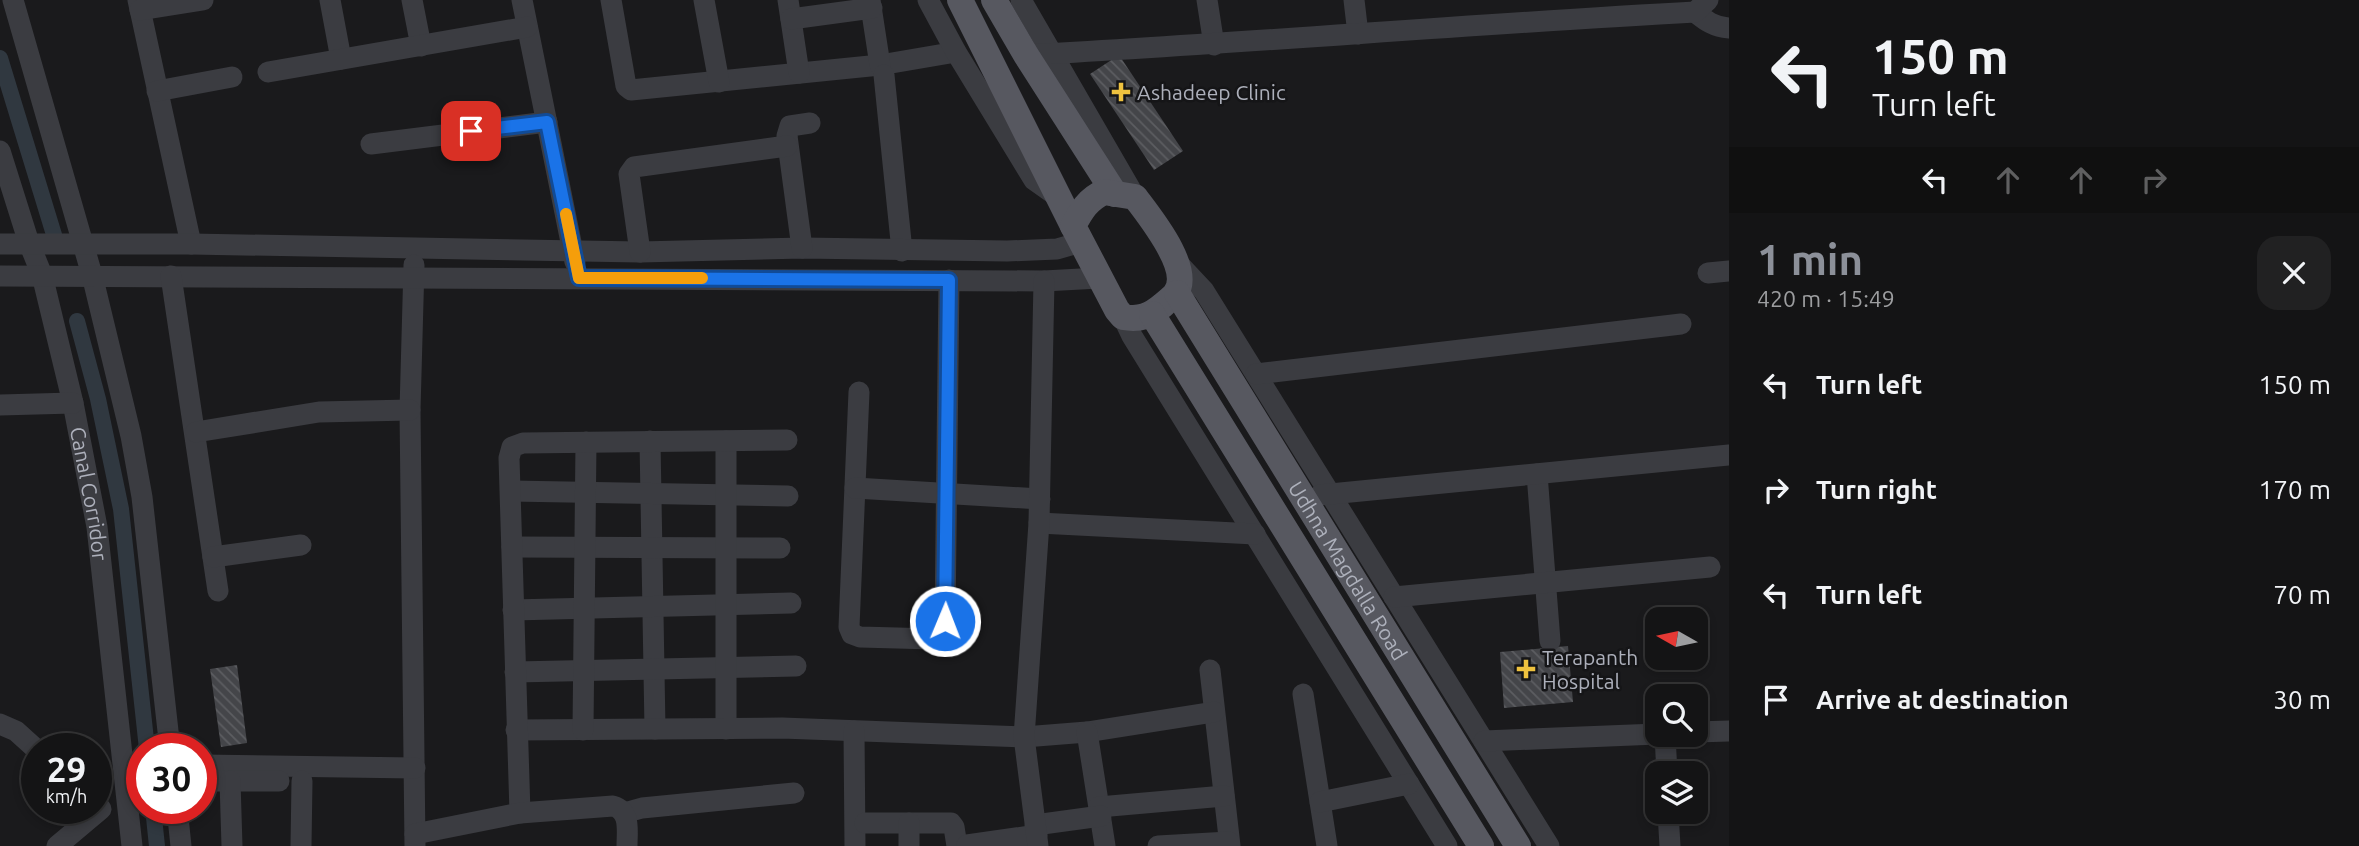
<!DOCTYPE html>
<meta charset="utf-8">
<style>
:root{--surface:#141415;--page:#212122;--text:#f1f3f6;--muted:#9d9ea0;--line:#333334;--accent:#8c9099}
body{margin:0;font-family:Ubuntu,sans-serif;background:var(--page);color:var(--text);height:100vh;display:flex;flex-direction:column;font-size:26px;white-space:nowrap}
*{box-sizing:border-box;margin:0}
p{font-size:23px;color:var(--muted)}
.icon{flex:none;width:38px;height:38px;fill:none;stroke:currentColor;stroke-width:2;stroke-linecap:round;stroke-linejoin:round}
.map{position:relative;flex:1;overflow:hidden}
.drawer{display:flex;flex-direction:column;background:var(--surface);width:630px}
.drawer>*{flex:none}
.top-card{background:#141415;color:var(--text);overflow:hidden}
.needle{width:46px;rotate:279deg}
.buttons{position:absolute;left:1645px;top:607px;display:grid;gap:14px}
.buttons a{display:grid;place-items:center;width:63px;height:63px;border-radius:14px;background:var(--surface);box-shadow:0 4px 10px #0003,0 0 0 2px var(--line);font-size:35px}
.speed{position:absolute;left:21px;top:733px;display:flex;gap:14px;font-size:35px;font-weight:700;text-align:center}
.speed>*{display:grid;place-content:center;width:91px;height:91px;border-radius:50%;background:var(--surface);box-shadow:0 4px 10px #0003,0 0 0 2px var(--line);line-height:1}
.speed small{font-size:18px;font-weight:400}
.speed .limit{border:10px solid #d22;background:#fff;color:#111}
.pin{position:absolute;display:grid;place-items:center;width:60px;height:60px;color:#fff;margin:-30px;border-radius:14px;box-shadow:0 4px 10px #0006}
.me{position:absolute;width:77px;margin:-38px;rotate:1deg;stroke-linejoin:round;filter:drop-shadow(0 0 5px #0008)}
.turn{display:flex;align-items:center;gap:24px;height:147px;padding:0 28px;font-size:32px}
.turn .icon{width:91px;height:91px;stroke-width:2.5}
.turn b{display:block;font-size:49px;line-height:60px}
.lanes{display:flex;align-items:center;height:66px;padding:0 28px;background:#0003;justify-content:center;gap:35px;direction:ltr}
.lanes .off{opacity:.35}
.round{display:grid;place-items:center;flex:none;width:74px;height:74px;border-radius:21px;background:var(--page)}
.overview{display:flex;align-items:center;justify-content:space-between;height:119px;padding:0 28px}
h1{font-size:42px;font-weight:600;line-height:52px;color:var(--accent)}
ul{padding:0;list-style:none}
li{display:flex;align-items:center;gap:21px;height:105px;padding:0 28px}
li div{flex:1}
li b{display:block;font-size:26px}
li em{font-style:normal}
main{display:flex;flex:1;min-height:0}
.map>svg:first-child{display:block}
.lines{fill:none;stroke-linecap:round;stroke-linejoin:round}
.canal{stroke:#303840;stroke-width:16}
.building{fill:url(#building-back-hatch)}
.minor{stroke:#3b3c41;stroke-width:21}
.major{stroke:#575860;stroke-width:26}
.route-casing{stroke:#114b97;stroke-width:18}
.route{stroke:#1a73e8;stroke-width:12}
.slow{stroke:#f59e0b;stroke-width:12}
.poi-dot{fill:#efc23f;stroke:#151517;stroke-width:2.5}
.labels{text-anchor:middle;dominant-baseline:central;stroke-width:5;stroke-linejoin:round;paint-order:stroke}
.poi-label{font-size:21px;fill:#adb0bb;stroke:#151517;text-anchor:start}
.street-label{font-size:21px;fill:#adb0bb;stroke:#151517}
</style>
<main>
<div class="map">
<svg width="1729" height="846" viewBox="0 0 1729 846">
<defs>
<pattern id="building-back-hatch" width="6" height="6" patternUnits="userSpaceOnUse" patternTransform="scale(1.75)"><rect width="6" height="6" fill="#444549"/><path d="M-1 5l2 2M0 0l6 6M5-1l2 2" fill="none" stroke="#5c5d61"/></pattern>
</defs>
<rect width="100%" height="100%" fill="#1a1a1c"/>
<g class="lines">
<g class="canal">
<path d="M 0,58 L 55,238"/>
<path d="M 77,321 L 98,399 L 121,509 L 147,749"/>
<path d="M 153,808 L 157,846"/>
</g>
</g>
<g class="building">
<path d="M 1119,55 L 1183,151 L 1154,170 L 1090,74 Z"/>
<path d="M 1568,646 L 1573,702 L 1504,708 L 1500,652 Z"/>
<path d="M 237,665 L 247,743 L 221,747 L 210,669 Z"/>
</g>
<g class="lines">
<g class="minor">
<path d="M 13,0 L 92,275 L 131,436 L 142,497 L 170,749"/>
<path d="M 138,0 L 191,244"/>
<path d="M 330,0 L 341,59"/>
<path d="M 412,0 L 421,46"/>
<path d="M 522,0 L 575,262"/>
<path d="M 611,0 L 626,86 L 631,90 L 880,65 L 956,52"/>
<path d="M 704,0 L 719,82"/>
<path d="M 788,0 L 799,73"/>
<path d="M 870,0 L 880,65"/>
<path d="M 928,0 L 956,52 L 1034,180 L 1058,197"/>
<path d="M 1021,0 L 1135,197"/>
<path d="M 1207,0 L 1214,45"/>
<path d="M 1354,0 L 1358,34"/>
<path d="M 140,10 L 203,0"/>
<path d="M 1695,12 C 1706,21 1714,27 1729,28"/>
<path d="M 791,19 L 872,8"/>
<path d="M 1026,55 C 1249,43 1472,24 1695,12 L 1708,0"/>
<path d="M 268,72 L 527,27"/>
<path d="M 884,75 L 902,251"/>
<path d="M 157,91 L 232,77"/>
<path d="M 371,144 L 547,122"/>
<path id="s1" d="M 0,151 L 29,243 L 42,275 L 73,403 L 97,527 L 132,846"/>
<path d="M 0,244 L 191,244 L 640,252 L 802,248 L 1007,251 L 1057,249 L 1081,242"/>
<path d="M 802,248 L 787,136 L 790,126 L 810,123"/>
<path d="M 640,252 L 629,174 L 634,167 L 787,146"/>
<path d="M 1176,261 L 1204,291 L 1549,846"/>
<path d="M 414,265 L 410,410 L 415,846"/>
<path d="M 1708,273 L 1729,271"/>
<path d="M 0,276 L 1044,281 L 1099,278"/>
<path d="M 171,276 L 218,591"/>
<path d="M 1123,317 L 1132,336 L 1447,846"/>
<path d="M 1256,374 L 1681,324"/>
<path d="M 859,392 L 849,627 L 852,634 L 860,637 L 934,639 L 941,632 L 945,621 L 949,280"/>
<path d="M 0,405 L 73,403"/>
<path d="M 196,432 L 319,412 L 410,410"/>
<path d="M 650,441 L 655,729"/>
<path d="M 1537,474 L 1550,641"/>
<path d="M 855,488 L 1040,499"/>
<path d="M 511,491 L 788,496"/>
<path d="M 1320,495 L 1729,455"/>
<path d="M 1039,523 L 1255,534"/>
<path d="M 512,547 L 780,548"/>
<path d="M 213,557 L 301,545"/>
<path d="M 1394,597 L 1710,567"/>
<path d="M 513,610 L 791,603"/>
<path d="M 1210,670 L 1230,846"/>
<path d="M 515,672 L 796,666"/>
<path d="M 1303,694 L 1327,846"/>
<path d="M 0,724 L 16,731 L 37,750"/>
<path d="M 726,729 L 726,441"/>
<path d="M 516,730 L 782,728 L 1024,737 L 1087,732 L 1214,712"/>
<path d="M 583,730 L 586,442"/>
<path d="M 854,731 L 855,846"/>
<path d="M 1087,732 L 1105,846"/>
<path d="M 1696,732 L 1729,731"/>
<path d="M 1665,735 L 1667,774"/>
<path d="M 1484,741 L 1657,734"/>
<path d="M 201,765 L 415,768"/>
<path d="M 204,781 L 279,781"/>
<path d="M 230,781 L 232,846"/>
<path d="M 1320,802 L 1409,784"/>
<path d="M 1099,807 L 1224,796"/>
<path d="M 177,808 L 181,846"/>
<path d="M 1668,812 L 1670,846"/>
<path d="M 520,813 L 509,458 L 512,447 L 523,443 L 787,440"/>
<path d="M 624,813 L 642,808 L 794,793"/>
<path d="M 865,823 L 951,823 L 954,827 L 957,846"/>
<path d="M 909,823 L 909,846"/>
<path d="M 1035,825 L 1101,816"/>
<path d="M 415,834 L 520,813 L 613,806 C 631,811 627,831 627,846"/>
<path d="M 967,845 L 1037,835"/>
<path d="M 57,846 L 101,809 L 96,804"/>
<path d="M 301,846 L 302,781"/>
<path d="M 1038,846 L 1024,737 L 1039,523 L 1044,281"/>
<path d="M 1158,846 L 1229,842"/>
</g>
<g class="major">
<path d="M 960,0 L 1073,226"/>
<path d="M 994,0 L 1026,55 L 1115,194"/>
<path d="M 1104,192 L 1135,197 C 1149,216 1194,270 1175,294 C 1172,298 1167,301 1163,305 C 1150,316 1140,320 1123,317 L 1117,310 L 1073,226 C 1081,211 1088,199 1104,192 Z"/>
<path id="s2" d="M 1177,293 L 1518,846"/>
<path d="M 1152,314 L 1481,846"/>
</g>
</g>
<g class="lines">
<defs>
<path id="route" d="M 471,131 L 547,122 L 579,278 L 949,280 L 945,621"/>
</defs>
<use href="#route" class="route-casing"/>
<use href="#route" class="route"/>
<path class="slow" d="M 566,214 L 579,278 L 702,278"/>
</g>
<g class="poi-dot">
<path d="M1117.5 81.5h7v7h7v7h-7v7h-7v-7h-7v-7h7z"/>
<path d="M1522.5 658.5h7v7h7v7h-7v7h-7v-7h-7v-7h7z"/>
</g>
<g class="labels">
<g class="poi-label">
<text x="1137" y="92">Ashadeep Clinic</text>
<text x="1542" y="657">Terapanth<tspan x="1542" dy="24">Hospital</tspan></text>
</g>
<g class="street-label">
<text stroke="none"><textPath href="#s1" startOffset="355">Canal Corridor</textPath></text>
<text stroke="none"><textPath href="#s2" startOffset="326">Udhna Magdalla Road</textPath></text>
</g>
</g>
</svg>
<div class="buttons">
<a><svg class="needle" viewBox="-14 -14 28 28"><path d="M0-13l5 13h-10z" fill="#e53935"/><path d="M0 13l5-13h-10z" fill="#9d9ea0"/></svg></a>
<a><svg class="icon" aria-label="search" viewBox="0 0 24 24"><circle cx="10" cy="10" r="6"/><path d="M15 15l6 6"/></svg></a>
<a><svg class="icon" aria-label="layers" viewBox="0 0 24 24"><path d="M12 4l9 5-9 5-9-5zM3 14l9 5 9-5"/></svg></a>
</div>
<div class="speed"><div>29<small>km/h</small></div><div class="limit">30</div></div>
<div class="pin" style="left:471px;top:131px;background:#d93025"><svg class="icon" aria-label="arrive" viewBox="0 0 24 24"><path d="M6 21V4h12l-3 4 3 4H6"/></svg></div>
<svg class="me" style="left:945px;top:621px" viewBox="-20 -20 40 40"><circle r="17" fill="#1a73e8" stroke="#fff" stroke-width="3"/><path d="M0-11L8 9 0 5-8 9z" fill="#fff"/></svg>
</div>
<section class="drawer">
<div class="top-card">
<div class="turn"><svg class="icon" aria-label="left" viewBox="0 0 24 24"><path d="M17 20v-9H6M10 6l-5 5 5 5"/></svg><div><b>150 m</b>Turn left</div></div>
<div class="lanes"><svg class="icon" aria-label="left" viewBox="0 0 24 24"><path d="M17 20v-9H6M10 6l-5 5 5 5"/></svg><svg class="icon off" aria-label="ahead" viewBox="0 0 24 24"><path d="M12 20V5M6 11l6-6 6 6"/></svg><svg class="icon off" aria-label="ahead" viewBox="0 0 24 24"><path d="M12 20V5M6 11l6-6 6 6"/></svg><svg class="icon off" aria-label="right" viewBox="0 0 24 24"><path d="M7 20v-9h11M14 6l5 5-5 5"/></svg></div>
</div>
<div class="overview"><div><h1>1 min</h1><p>420 m · 15:49</p></div><a class="round"><svg class="icon" aria-label="close" viewBox="0 0 24 24"><path d="M6 6l12 12M18 6L6 18"/></svg></a></div>
<ul>
<li><svg class="icon" aria-label="left" viewBox="0 0 24 24"><path d="M17 20v-9H6M10 6l-5 5 5 5"/></svg><div><b>Turn left</b></div><em>150 m</em></li>
<li><svg class="icon" aria-label="right" viewBox="0 0 24 24"><path d="M7 20v-9h11M14 6l5 5-5 5"/></svg><div><b>Turn right</b></div><em>170 m</em></li>
<li><svg class="icon" aria-label="left" viewBox="0 0 24 24"><path d="M17 20v-9H6M10 6l-5 5 5 5"/></svg><div><b>Turn left</b></div><em>70 m</em></li>
<li><svg class="icon" aria-label="arrive" viewBox="0 0 24 24"><path d="M6 21V4h12l-3 4 3 4H6"/></svg><div><b>Arrive at destination</b></div><em>30 m</em></li>
</ul>
</section>
</main>
